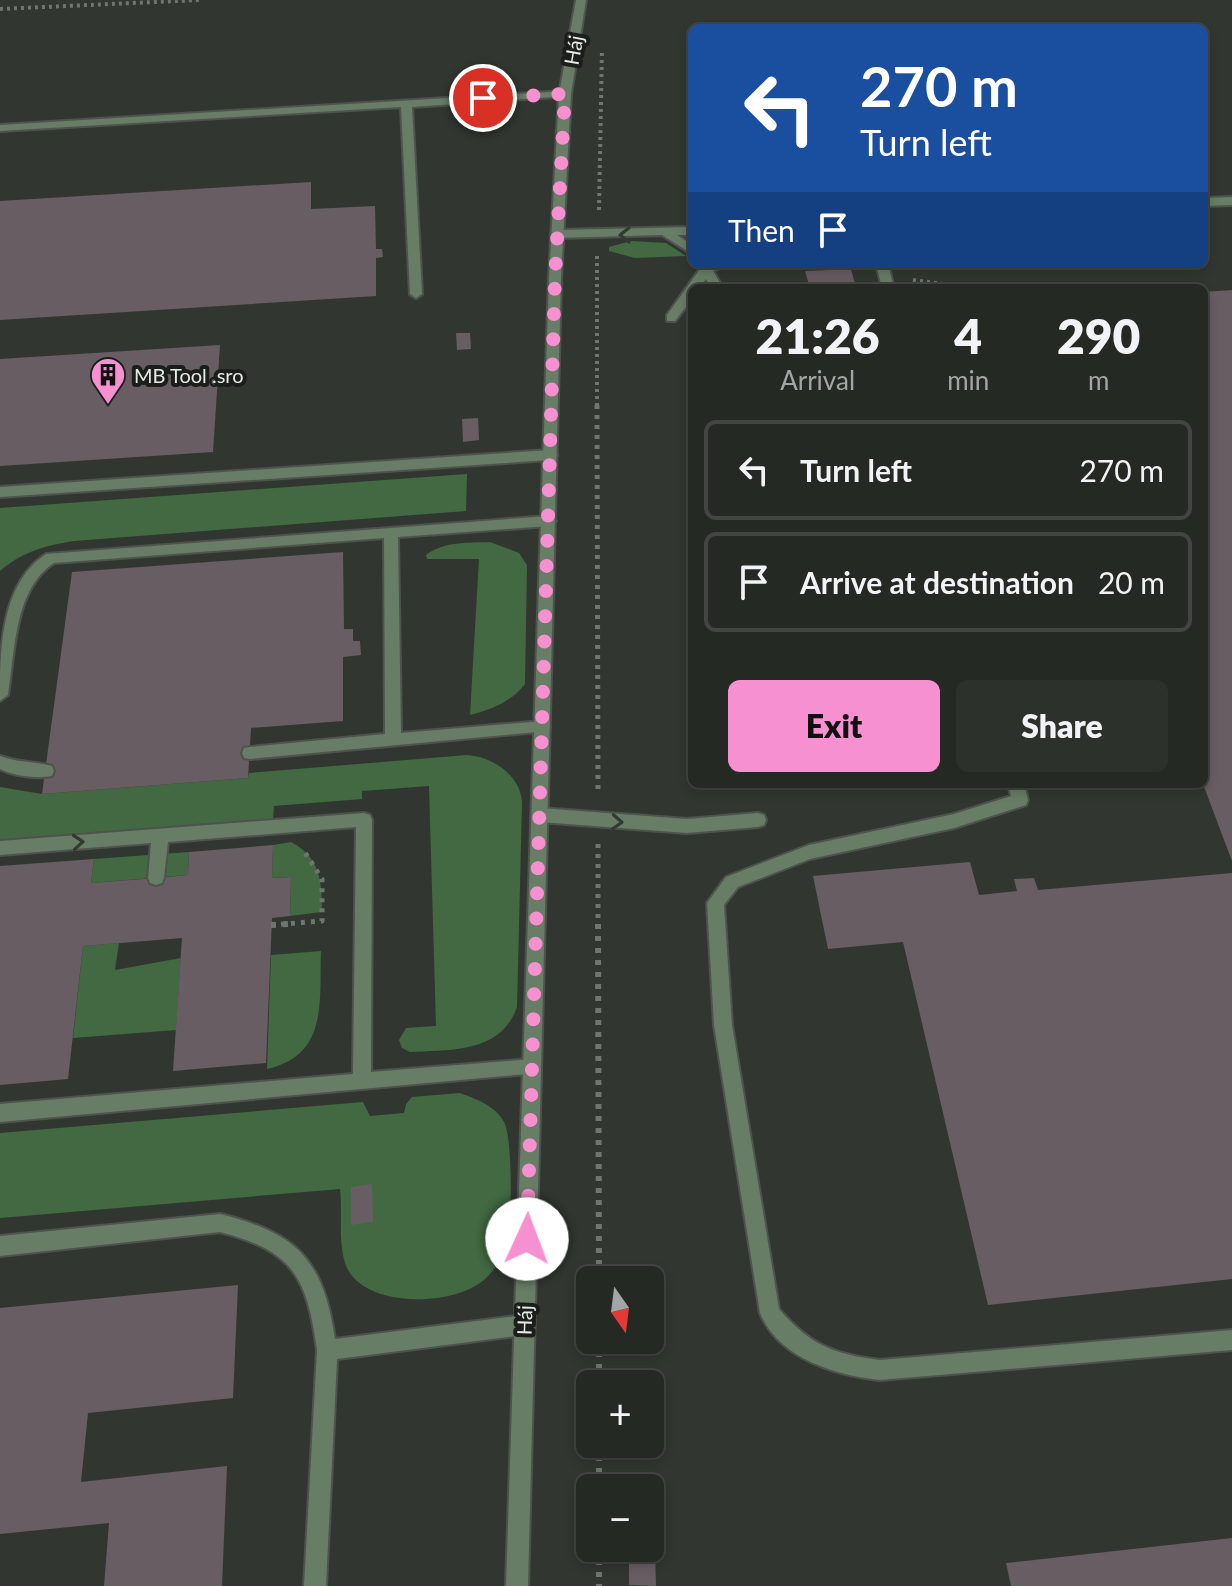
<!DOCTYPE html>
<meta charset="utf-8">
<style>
:root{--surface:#252924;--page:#2d312c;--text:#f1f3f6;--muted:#a3a6a6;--line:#424541;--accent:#f690d0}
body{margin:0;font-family:Lato,sans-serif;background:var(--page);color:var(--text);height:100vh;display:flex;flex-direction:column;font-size:30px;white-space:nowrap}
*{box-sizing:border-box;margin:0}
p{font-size:26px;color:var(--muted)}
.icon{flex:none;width:44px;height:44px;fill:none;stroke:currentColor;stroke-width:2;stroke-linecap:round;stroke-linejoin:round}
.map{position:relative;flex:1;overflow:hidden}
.panel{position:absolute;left:688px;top:284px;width:520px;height:504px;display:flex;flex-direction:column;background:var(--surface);border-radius:12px;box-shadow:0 4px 12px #0003,0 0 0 2px var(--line)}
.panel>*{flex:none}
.top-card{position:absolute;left:688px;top:24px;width:520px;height:244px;border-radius:12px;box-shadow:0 4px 12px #0003,0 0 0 2px var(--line);background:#1a4fa0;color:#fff;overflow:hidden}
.needle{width:52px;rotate:166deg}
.fabs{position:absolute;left:576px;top:1266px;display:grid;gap:16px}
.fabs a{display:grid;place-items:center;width:88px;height:88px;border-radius:12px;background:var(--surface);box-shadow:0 4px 12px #0003,0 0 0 2px var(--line);font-size:40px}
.pin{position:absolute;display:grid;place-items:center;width:68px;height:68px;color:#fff;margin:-34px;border:4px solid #fff;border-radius:50%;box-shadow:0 2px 8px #0007}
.me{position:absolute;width:88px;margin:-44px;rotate:2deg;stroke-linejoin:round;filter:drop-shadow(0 0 6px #0008)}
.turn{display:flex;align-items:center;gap:28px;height:168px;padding:0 40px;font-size:36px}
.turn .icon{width:104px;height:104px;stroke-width:2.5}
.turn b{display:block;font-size:56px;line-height:68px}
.then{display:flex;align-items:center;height:76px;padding:0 40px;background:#0003;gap:16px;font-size:30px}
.eta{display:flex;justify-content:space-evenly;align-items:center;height:136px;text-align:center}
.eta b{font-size:48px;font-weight:800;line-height:56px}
.primary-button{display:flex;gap:16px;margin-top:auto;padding:16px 40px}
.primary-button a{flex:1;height:92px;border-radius:12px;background:var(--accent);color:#111;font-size:32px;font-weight:800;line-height:92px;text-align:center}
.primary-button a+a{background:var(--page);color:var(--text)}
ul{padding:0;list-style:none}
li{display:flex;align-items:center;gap:24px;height:100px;margin:0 16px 12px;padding:0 24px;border:4px solid var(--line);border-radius:12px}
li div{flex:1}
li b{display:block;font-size:30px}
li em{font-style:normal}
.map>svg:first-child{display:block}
.green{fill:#426941}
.building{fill:#675d63}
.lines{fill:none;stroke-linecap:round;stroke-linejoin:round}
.service-casing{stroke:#4e534d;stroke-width:4}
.minor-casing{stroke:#4e534d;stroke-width:4}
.path-far2{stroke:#6f756f;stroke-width:4;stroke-dasharray:3 4;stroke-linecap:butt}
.path-far1{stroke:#6f756f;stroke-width:5;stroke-dasharray:4 6;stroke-linecap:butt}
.path{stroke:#6f756f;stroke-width:6;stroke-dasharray:5 7;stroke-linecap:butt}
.service{fill:#677d65;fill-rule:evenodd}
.minor{fill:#677d65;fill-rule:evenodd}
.oneway{stroke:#323a31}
.route{stroke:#f690d0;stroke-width:14;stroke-dasharray:0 25.2}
.labels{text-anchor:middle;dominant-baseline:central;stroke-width:8;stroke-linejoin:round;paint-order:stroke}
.street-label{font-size:20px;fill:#e5e9e5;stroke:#1b1e1b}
.poi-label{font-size:20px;fill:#e5e9e5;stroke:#1b1e1b;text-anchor:start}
</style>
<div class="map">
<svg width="1232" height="1586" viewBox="0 0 1232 1586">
<rect width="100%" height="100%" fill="#313730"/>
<g class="green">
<path d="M 631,241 L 666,243 L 686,256 L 635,258 L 609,251 L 609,247 Z"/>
<path d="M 467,474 L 466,511 L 74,541 C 46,545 22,552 0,571 L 0,508 Z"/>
<path d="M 490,542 L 519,553 L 527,565 L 525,684 C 511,702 491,710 470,715 L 479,559 L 427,559 L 426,555 C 444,541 468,543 490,542 Z"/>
<path d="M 467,755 C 493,757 520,775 522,802 L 517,1007 C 501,1053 451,1050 410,1052 L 402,1048 L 399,1040 L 406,1028 L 436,1026 L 429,786 L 362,791 L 362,799 L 274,806 L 273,820 L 0,841 L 0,787 L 42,794 L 248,778 L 249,773 Z"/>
<path d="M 291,842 C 321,857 322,884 322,912 L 290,916 L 291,877 L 272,878 L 273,845 Z"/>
<path d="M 189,852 L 188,875 L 91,883 L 94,859 Z"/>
<path d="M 119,943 L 115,970 L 181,958 L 176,1030 L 73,1038 L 83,946 Z"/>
<path d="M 321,951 C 319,1000 329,1055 267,1069 L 271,955 Z"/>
<path d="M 460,1093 C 476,1099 496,1106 504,1122 C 513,1139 512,1224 507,1244 C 504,1256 497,1266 489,1275 C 462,1307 367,1310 347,1268 C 337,1245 343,1214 340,1189 L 0,1218 L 0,1133 L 363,1102 L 370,1116 L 404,1113 L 406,1104 L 412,1097 Z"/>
</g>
<g class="building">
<path d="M 311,182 L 311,209 L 375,206 L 376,249 L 382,249 L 383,257 L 376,258 L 376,296 L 0,320 L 0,201 Z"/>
<path d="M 851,269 L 856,288 L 810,288 L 805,271 Z"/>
<path d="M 1232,290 L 1232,861 L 1203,784 L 1204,292 Z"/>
<path d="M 456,333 L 470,333 L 471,349 L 457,350 Z"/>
<path d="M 220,345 L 213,452 L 0,466 L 0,359 Z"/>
<path d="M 478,418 L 479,440 L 463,442 L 462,419 Z"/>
<path d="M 343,552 L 344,629 L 353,629 L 353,641 L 360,641 L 361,655 L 343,657 L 343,721 L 251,728 L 248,778 L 42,794 L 72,572 Z"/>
<path d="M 273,845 L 272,878 L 291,877 L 290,916 L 272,918 L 266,1063 L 173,1071 L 182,938 L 83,946 L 68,1079 L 0,1085 L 0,866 L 94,859 L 91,883 L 156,878 L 188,875 L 189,852 Z"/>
<path d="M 970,862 L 979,895 L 1017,891 L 1014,879 L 1034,878 L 1038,890 L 1232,873 L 1232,1279 L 988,1305 L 903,942 L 828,949 L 813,876 Z"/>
<path d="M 372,1184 L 373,1222 L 351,1225 L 351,1187 Z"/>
<path d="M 238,1285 L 233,1398 L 88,1413 L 81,1482 L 227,1466 L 222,1586 L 104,1586 L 109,1523 L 0,1534 L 0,1308 Z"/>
<path d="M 650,1513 L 654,1513 L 656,1586 L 629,1585 L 629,1548 L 650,1548 Z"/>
<path d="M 1232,1538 L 1232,1586 L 1011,1586 L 1006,1563 Z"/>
</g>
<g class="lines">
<defs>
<g id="service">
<path d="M 565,91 L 571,94 L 569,96 L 412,107 L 422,294 L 416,298 L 410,294 L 401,107 L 0,131 L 0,125 Z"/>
<path d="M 1232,197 L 1232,205 L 1204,206 L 1204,198 Z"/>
<path d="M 692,227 L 692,235 L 677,235 L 692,245 L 692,254 L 662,235 L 557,238 L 551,234 L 557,230 Z"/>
<path d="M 697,264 L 729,264 L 713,271 L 723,288 L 711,288 L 706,279 L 699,288 L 692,288 L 692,299 L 675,321 L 667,321 L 667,315 L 700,269 Z"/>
<path d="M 876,264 L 888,264 L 894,288 L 882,288 Z"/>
<path d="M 550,450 L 557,455 L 550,460 L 0,497 L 0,487 Z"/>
<path d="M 549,516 L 556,521 L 549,526 L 398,537 L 401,733 L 542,721 L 547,723 L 550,727 L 547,731 L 250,759 L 244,758 L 242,753 L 244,748 L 250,747 L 385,734 L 384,538 L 54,563 C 14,589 15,652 8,695 L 0,701 C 0,651 0,584 46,554 Z"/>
<path d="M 0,756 C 19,763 33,761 52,766 L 54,771 L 52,776 C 36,779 14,776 0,769 Z"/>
<path d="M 1008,784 L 1024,784 L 1028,800 L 1026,805 L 954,828 L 810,859 L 738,887 L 724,905 L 732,1025 L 779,1309 C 810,1345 833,1354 880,1360 L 1232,1330 L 1232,1350 L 880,1380 C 836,1375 779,1359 760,1313 L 714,1025 L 707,903 L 726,877 L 809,845 L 954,814 L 1011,796 Z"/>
<path d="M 540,808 L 687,819 L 758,813 L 764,815 L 766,820 L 764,825 L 758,827 L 687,833 L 540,822 L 534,820 L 532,815 L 534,810 Z"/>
<path d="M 364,813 L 370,815 L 372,820 L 371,1072 L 532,1059 L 538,1061 L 541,1067 L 538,1073 L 0,1122 L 0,1104 L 353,1074 L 356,827 L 168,842 L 164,878 L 162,883 L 156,885 L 150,883 L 148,878 L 151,843 L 0,855 L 0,841 Z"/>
<path d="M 220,1214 C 297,1233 323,1259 335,1339 L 524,1315 L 531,1318 L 534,1325 L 531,1332 L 524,1335 L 337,1359 L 326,1586 L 304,1586 L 317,1350 C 307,1278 294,1251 220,1232 L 0,1256 L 0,1236 Z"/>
</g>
<path id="minor" d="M 576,0 L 586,0 L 571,94 L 561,278 L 528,1586 L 506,1586 L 549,278 L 559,94 Z"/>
</defs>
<use href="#service" class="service-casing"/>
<use href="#minor" class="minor-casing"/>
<g class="path-far2">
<path d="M 0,9 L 199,0"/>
<path d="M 599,210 L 602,49"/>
<path d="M 597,256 L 597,407"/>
<path d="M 913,280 L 974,288"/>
</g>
<g class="path-far1">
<path d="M 597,405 L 598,794"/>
<path d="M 598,844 L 598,926"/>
<path d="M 271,925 L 322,921 L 322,879 L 304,851"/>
</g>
<g class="path">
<path d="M 598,924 L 599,1280"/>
<path d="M 271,925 L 288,924"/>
<path d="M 599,1340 L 599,1384"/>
<path d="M 599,1444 L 599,1488"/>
<path d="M 599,1548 L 599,1586"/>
</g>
<use href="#service" class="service"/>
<use href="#minor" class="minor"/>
</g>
<defs><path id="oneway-chevron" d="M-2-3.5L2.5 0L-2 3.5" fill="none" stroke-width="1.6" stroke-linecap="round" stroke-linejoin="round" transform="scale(2)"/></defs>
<g class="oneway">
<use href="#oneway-chevron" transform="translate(625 235) rotate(179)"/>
<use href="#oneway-chevron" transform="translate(617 822) rotate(3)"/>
<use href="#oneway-chevron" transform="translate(78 842) rotate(-5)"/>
</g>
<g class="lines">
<path class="route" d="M 483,98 L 565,94 L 555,278 L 527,1239"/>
</g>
<defs>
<symbol id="building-pin" viewBox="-11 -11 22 30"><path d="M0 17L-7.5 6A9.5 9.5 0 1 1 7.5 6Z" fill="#f690d0" stroke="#1b1e1b"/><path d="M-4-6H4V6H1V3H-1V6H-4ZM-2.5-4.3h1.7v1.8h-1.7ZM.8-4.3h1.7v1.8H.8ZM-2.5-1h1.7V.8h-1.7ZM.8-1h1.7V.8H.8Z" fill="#111"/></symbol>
</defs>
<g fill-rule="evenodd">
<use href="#building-pin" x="88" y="355" width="40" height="54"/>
</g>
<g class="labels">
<g class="street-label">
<text transform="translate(573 50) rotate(-80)">Háj</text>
<text transform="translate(524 1320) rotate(-88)">Háj</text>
</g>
<g class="poi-label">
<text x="134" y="375">MB Tool .sro</text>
</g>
</g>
</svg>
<div class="fabs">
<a><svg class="needle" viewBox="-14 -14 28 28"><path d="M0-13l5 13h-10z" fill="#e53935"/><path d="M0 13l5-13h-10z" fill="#a3a6a6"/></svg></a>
<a>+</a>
<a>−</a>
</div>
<div class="pin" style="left:483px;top:98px;background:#d93025"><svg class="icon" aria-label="arrive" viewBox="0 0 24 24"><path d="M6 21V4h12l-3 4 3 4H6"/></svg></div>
<svg class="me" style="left:527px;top:1239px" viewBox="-20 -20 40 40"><circle r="19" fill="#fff"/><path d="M0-13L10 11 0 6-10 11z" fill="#f690d0"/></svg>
<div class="top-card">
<div class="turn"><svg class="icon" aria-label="left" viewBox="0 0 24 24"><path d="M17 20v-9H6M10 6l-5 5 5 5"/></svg><div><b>270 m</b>Turn left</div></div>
<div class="then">Then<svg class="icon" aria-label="arrive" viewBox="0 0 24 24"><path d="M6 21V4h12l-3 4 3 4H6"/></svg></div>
</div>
<section class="panel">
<div class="eta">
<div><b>21:26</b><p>Arrival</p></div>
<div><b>4</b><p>min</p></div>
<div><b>290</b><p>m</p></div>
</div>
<ul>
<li><svg class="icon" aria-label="left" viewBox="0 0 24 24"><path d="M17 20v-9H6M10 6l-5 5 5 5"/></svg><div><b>Turn left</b></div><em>270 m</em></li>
<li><svg class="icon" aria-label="arrive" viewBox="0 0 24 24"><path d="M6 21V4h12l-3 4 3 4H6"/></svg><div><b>Arrive at destination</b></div><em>20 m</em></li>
</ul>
<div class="primary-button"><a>Exit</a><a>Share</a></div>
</section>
</div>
